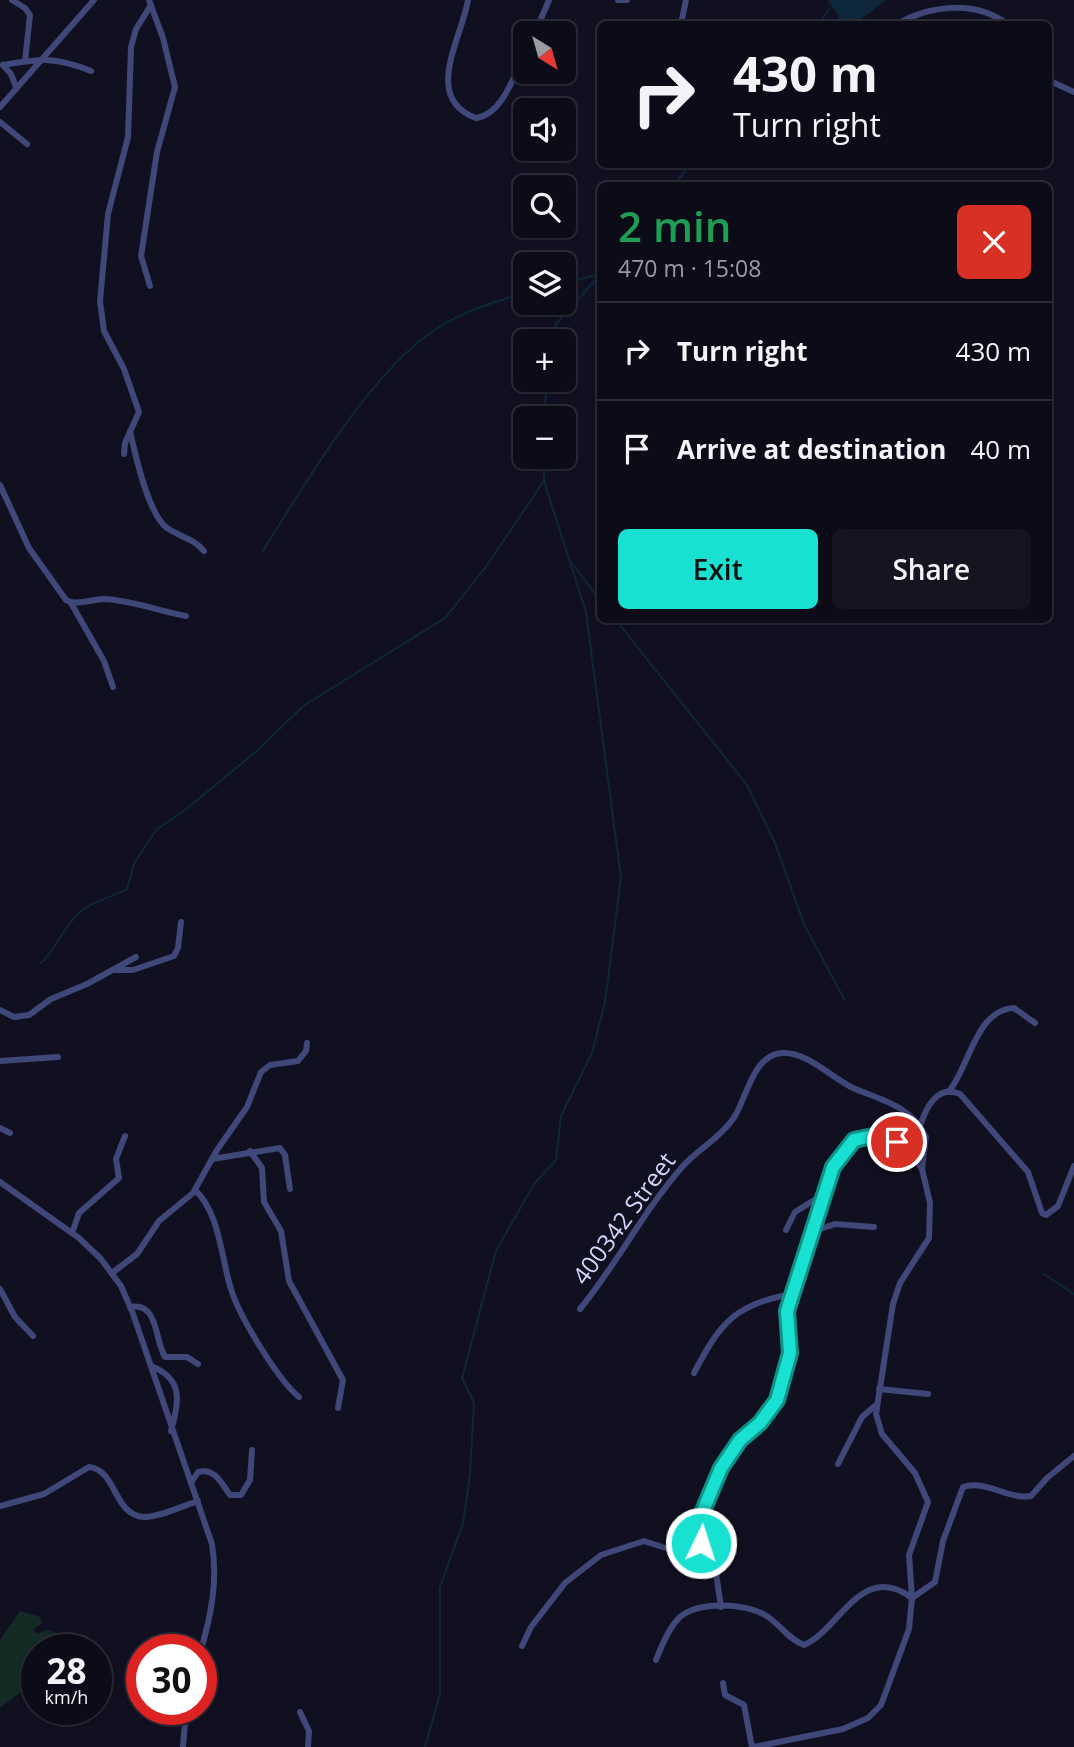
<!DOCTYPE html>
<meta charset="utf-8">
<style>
:root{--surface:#0c0c19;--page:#151522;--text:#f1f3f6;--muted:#9a9ba2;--line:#2c2c38;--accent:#19e1d2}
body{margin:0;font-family:"Open Sans",sans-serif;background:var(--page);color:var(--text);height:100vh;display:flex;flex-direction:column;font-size:26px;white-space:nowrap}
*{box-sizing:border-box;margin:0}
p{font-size:23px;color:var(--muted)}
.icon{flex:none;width:38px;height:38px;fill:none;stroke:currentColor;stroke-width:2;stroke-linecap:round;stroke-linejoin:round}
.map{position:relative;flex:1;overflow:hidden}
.details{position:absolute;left:597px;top:182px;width:455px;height:441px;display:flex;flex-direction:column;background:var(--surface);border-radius:10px;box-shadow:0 2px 5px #0004,0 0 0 2px var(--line)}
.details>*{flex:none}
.top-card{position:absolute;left:597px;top:21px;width:455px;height:147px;border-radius:10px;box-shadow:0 2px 5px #0004,0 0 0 2px var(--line);background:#0c0c19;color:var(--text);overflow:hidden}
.needle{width:46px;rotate:143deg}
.controls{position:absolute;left:513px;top:21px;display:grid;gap:14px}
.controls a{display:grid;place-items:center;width:63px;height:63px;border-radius:10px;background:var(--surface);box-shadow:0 2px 5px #0004,0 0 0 2px var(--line);font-size:35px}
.speed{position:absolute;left:21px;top:1634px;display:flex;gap:14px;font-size:35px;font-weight:700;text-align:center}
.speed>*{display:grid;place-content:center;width:91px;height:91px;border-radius:50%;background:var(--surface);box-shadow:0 2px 5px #0004,0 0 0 2px var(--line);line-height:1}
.speed small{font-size:18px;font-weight:400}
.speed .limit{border:10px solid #d22;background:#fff;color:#111}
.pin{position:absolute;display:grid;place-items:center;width:60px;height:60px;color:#fff;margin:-30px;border:4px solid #fff;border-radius:50%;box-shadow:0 2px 7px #0007}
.me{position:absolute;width:77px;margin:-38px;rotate:4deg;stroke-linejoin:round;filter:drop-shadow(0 0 5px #0008)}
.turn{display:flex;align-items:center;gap:24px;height:147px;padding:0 21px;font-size:32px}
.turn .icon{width:91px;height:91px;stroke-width:2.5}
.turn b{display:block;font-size:49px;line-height:60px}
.round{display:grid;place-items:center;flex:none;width:74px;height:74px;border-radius:10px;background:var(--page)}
.summary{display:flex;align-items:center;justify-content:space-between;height:119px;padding:0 21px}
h1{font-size:42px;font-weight:600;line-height:52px;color:#1e9e55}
.cta{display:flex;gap:14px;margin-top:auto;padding:14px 21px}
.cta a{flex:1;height:80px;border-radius:10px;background:var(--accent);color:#111;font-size:28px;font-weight:600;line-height:80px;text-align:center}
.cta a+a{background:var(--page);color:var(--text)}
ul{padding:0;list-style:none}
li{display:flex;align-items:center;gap:21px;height:98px;padding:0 21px;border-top:2px solid var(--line)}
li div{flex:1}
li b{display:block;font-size:26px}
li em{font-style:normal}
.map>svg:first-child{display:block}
.green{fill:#142a25}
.water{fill:#0f273b}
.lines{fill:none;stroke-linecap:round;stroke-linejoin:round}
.stream{stroke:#0f273b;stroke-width:2}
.minor{stroke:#40487a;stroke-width:6}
.route-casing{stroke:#109288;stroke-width:18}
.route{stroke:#19e1d2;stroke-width:12}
.labels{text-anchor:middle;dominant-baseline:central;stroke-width:7;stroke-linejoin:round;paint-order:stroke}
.street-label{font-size:24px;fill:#d4d7fa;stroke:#101021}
</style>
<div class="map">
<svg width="1074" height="1747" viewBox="0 0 1074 1747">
<rect width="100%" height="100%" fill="#101021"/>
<path class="green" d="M 20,1611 L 40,1617 L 42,1623 L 33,1630 L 37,1634 L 46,1630 L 58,1633 L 48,1650 L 37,1650 C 37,1690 27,1685 0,1708 L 0,1640 Z"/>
<path class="water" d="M 828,0 L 886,0 L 855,24 L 843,24 Z"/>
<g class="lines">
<g class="stream">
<path d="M 818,24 L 830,8"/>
<path d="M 673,186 L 691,164"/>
<path d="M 564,283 L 600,274"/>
<path d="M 553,341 L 556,324 L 600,275"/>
<path d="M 544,418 L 547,380"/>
<path d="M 263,551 C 304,485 371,371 436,329 C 464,311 493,302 525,293"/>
<path d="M 571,562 L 600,600"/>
<path d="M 616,620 L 747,785 L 775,843 L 804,924 L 844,999"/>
<path d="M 41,963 C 56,949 62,929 78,914 C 91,901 111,898 127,889 L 134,864 L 156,830 L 185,810 L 258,750 L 303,706 L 445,618 L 485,568 L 544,481"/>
<path d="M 1044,1274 L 1074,1294"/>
<path d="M 425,1747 L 440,1694 L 440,1587 L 463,1523 L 470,1475 L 474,1403 L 462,1378 L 496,1251 L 534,1184 L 556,1160 L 561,1116 L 592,1053 L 605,1002 L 621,878 L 586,612 L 544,481 L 544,457"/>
</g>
<g class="minor">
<path d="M 12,0 L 25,8 L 30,15 L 25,61"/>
<path d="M 149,0 L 163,38 L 175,87 L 157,152 L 141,256 L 150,286"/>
<path d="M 468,0 C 462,38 422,98 476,118 C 503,114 514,75 525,53"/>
<path d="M 618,0 L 627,0"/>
<path d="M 681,24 L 686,0"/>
<path d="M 897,24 C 930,5 976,0 1007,24"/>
<path d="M 535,33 L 549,0"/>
<path d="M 3,65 C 41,59 54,56 91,71"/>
<path d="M 3,65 L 11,74 L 16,87"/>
<path d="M 1048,80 L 1074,92"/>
<path d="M 0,107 L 94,0"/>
<path d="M 0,122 L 27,144"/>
<path d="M 130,431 C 135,454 148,514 167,528 C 180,537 193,538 204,551"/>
<path d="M 124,454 L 125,443 L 139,412 L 124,369 L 104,331 L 100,301 L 108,214 L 128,137 L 131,47 L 136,29 L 151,5"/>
<path d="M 0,485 L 29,548 L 66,600 C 76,606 92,599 104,599 C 131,600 159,611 186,616"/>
<path d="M 71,603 L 104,661 L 113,687"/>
<path d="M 116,970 L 133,970 L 174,956 L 178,948 L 181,922"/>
<path d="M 0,1010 L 14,1017 L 29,1015 L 51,999 L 87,984 L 136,957"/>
<path d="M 0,1061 L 58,1057"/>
<path d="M 949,1091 C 969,1068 976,1009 1014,1008 L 1035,1023"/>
<path d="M 920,1126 C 926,1108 937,1084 960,1094 L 1028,1172 L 1042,1213 L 1046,1215 L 1058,1206 L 1074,1166"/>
<path d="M 0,1128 L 10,1133"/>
<path d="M 250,1151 L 262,1168 L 264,1202 L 281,1231 L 289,1281 L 343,1380 L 338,1408"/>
<path d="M 212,1159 L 280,1148 L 285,1155 L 290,1189"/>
<path d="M 0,1182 L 79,1238 L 101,1259 L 121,1286 L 132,1311 L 212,1544 C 218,1581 211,1615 201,1650"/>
<path d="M 195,1190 C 220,1213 221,1258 231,1289 C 239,1316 278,1380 299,1397"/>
<path d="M 814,1226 L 823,1228 L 835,1224 L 874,1227"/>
<path d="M 786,1230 L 795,1212 L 824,1194"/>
<path d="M 72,1233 L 79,1213 L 119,1178 L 116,1159 L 125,1136"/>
<path d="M 112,1273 L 137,1254 L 159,1221 L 193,1193 L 217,1150 L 247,1107 L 261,1072 L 270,1065 L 298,1061 L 306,1051 L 307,1043"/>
<path d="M 0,1289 L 15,1317 L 33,1336"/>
<path d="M 130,1307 C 159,1302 154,1339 165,1357 L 187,1357 L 198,1364"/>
<path d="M 580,1309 C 617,1264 644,1210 683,1166 C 698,1149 719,1139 733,1119 C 747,1099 752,1055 782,1053 C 806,1051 832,1078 853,1088 C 881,1100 912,1106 926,1137 L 922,1169"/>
<path d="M 151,1366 C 184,1379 179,1401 171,1431"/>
<path d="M 694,1373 C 720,1323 735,1304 792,1294"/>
<path d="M 879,1389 L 928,1394"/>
<path d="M 838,1464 L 862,1417 L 876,1405"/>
<path d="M 191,1483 L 198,1472 C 216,1468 221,1483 230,1495 L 241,1495 L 250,1480 L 252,1450"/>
<path d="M 0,1506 L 44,1494 L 89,1467 C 117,1470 113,1515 144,1517 C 161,1517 182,1506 198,1501"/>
<path d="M 674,1552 L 694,1550 L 701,1543 L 697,1525 L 721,1468 L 740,1440 L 760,1423 L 777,1400 L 790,1353 L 787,1311 L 833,1167 L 854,1141 L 873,1137 L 897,1142 L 911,1154 L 922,1169 L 930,1203 L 929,1238 L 900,1283 L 893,1304 L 876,1414 L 882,1434 L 915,1473 L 928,1502 L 909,1555 L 912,1598 L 909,1629 L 881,1705 L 868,1718 L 843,1729 L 754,1747"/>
<path d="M 522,1646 L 531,1627 L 565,1583 L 601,1555 L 644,1541 L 690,1556 L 711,1567 L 716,1573 L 721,1607"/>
<path d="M 656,1660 C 661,1647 669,1627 680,1617 C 699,1601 744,1603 765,1615 C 779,1623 789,1640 804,1645 C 840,1630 861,1560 912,1598 L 935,1582 L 943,1541 L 963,1487 C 985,1479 1008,1500 1031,1496 L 1047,1478 L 1074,1456"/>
<path d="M 723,1683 L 725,1695 L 744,1705 L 752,1747"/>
<path d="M 300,1712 L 309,1731 L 308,1747"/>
<path d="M 183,1747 L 186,1710"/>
</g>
</g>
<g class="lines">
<defs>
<path id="route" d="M 701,1543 L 697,1525 L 721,1468 L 740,1440 L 760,1423 L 777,1400 L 790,1353 L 787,1311 L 833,1167 L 854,1140 L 873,1136 L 897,1142"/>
</defs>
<use href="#route" class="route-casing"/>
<use href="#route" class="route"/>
</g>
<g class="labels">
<g class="street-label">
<text transform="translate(623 1218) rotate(-54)">400342 Street</text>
</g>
</g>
</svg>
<div class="controls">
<a><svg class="needle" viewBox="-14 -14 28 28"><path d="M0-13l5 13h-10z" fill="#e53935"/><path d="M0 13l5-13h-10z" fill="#9a9ba2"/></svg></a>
<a><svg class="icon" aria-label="sound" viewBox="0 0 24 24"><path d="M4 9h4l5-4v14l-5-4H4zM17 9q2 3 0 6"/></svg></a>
<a><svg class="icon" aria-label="search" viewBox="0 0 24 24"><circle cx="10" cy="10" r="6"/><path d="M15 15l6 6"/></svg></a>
<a><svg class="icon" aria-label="layers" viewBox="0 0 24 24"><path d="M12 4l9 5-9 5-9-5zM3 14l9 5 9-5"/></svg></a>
<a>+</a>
<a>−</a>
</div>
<div class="speed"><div>28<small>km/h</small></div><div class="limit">30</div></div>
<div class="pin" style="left:897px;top:1142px;background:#d93025"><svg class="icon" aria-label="arrive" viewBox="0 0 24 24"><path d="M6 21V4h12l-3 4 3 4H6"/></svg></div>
<svg class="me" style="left:701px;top:1543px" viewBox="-20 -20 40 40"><circle r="17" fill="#19e1d2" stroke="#fff" stroke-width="3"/><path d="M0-11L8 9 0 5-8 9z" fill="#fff"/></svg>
<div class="top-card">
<div class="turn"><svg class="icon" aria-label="right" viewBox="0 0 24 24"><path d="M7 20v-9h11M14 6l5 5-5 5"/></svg><div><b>430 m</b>Turn right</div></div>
</div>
<section class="details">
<div class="summary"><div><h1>2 min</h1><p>470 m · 15:08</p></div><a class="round" style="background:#d93025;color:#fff"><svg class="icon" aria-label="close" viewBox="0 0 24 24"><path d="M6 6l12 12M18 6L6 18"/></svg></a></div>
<ul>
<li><svg class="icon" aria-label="right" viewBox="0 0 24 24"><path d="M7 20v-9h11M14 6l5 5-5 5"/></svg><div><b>Turn right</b></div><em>430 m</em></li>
<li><svg class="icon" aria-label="arrive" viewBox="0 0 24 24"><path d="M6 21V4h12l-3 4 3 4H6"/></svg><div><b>Arrive at destination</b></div><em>40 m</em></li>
</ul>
<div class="cta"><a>Exit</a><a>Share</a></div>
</section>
</div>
